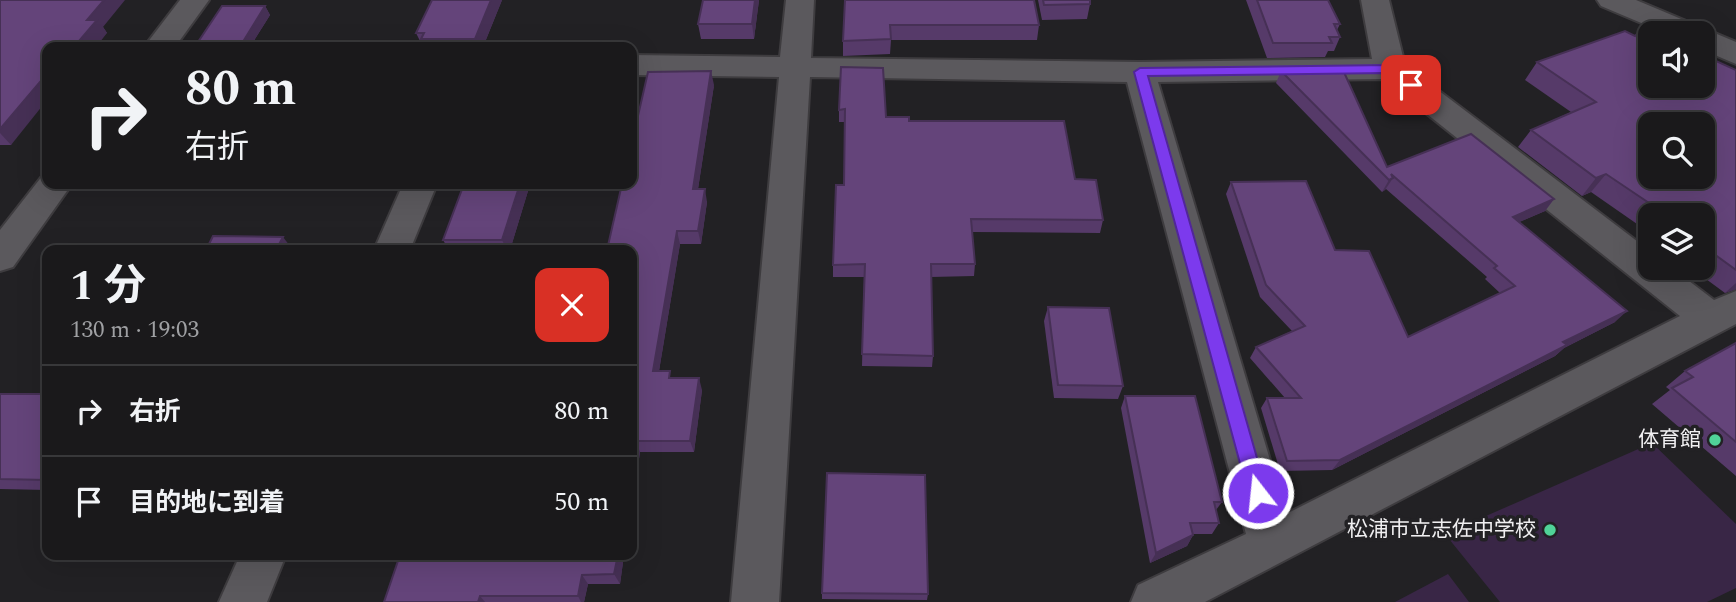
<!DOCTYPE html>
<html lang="ja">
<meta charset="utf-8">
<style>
:root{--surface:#1a191b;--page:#272628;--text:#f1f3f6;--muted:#9fa0a3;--line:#38383a}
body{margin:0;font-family:Spectral,"Noto Sans JP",serif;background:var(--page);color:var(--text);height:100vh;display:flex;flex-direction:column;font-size:26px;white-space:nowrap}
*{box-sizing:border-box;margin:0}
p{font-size:23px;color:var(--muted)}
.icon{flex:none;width:38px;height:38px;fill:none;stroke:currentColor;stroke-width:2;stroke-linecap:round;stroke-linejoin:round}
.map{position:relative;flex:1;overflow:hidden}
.panel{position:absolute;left:42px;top:245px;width:595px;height:315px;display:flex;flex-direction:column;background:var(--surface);border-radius:14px;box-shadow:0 7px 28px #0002,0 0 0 2px var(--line)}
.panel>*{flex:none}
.banner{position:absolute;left:42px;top:42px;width:595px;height:147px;border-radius:14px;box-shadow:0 7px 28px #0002,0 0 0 2px var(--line);background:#1a191b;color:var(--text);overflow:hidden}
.fabs{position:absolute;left:1638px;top:21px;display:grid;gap:14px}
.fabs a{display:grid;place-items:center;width:77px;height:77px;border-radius:14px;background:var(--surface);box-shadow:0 7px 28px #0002,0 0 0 2px var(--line);font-size:35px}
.pin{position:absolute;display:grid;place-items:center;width:60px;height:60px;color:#fff;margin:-30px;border-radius:14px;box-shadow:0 4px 10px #0006}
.me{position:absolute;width:77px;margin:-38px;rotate:344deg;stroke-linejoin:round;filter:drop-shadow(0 0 5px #0008)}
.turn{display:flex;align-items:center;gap:24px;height:147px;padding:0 28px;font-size:32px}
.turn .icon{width:91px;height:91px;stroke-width:2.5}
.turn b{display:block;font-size:49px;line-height:60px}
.round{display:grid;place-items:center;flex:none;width:74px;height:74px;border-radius:14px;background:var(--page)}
.summary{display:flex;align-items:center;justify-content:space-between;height:119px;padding:0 28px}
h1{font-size:42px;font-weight:700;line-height:52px}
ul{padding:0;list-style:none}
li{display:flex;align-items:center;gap:21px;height:91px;padding:0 28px;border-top:2px solid var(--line)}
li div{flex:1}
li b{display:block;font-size:26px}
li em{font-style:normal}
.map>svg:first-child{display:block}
.green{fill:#392646}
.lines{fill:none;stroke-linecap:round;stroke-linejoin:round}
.minor-casing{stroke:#3e3c3f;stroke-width:4}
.tertiary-casing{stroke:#3e3c3f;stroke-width:4}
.minor{fill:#5b595d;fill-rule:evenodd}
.tertiary{fill:#5b595d;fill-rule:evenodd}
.wall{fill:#563a69}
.shaded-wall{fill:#463055}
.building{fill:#64447a;stroke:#463055;stroke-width:2;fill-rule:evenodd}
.route{fill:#7c3aed;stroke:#51269a;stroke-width:2}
.poi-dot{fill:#50d398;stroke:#222124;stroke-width:2.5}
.labels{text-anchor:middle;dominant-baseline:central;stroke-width:7;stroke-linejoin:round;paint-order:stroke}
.poi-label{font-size:21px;fill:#f0eff1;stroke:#222124;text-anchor:end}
</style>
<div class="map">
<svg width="1736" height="602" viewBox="0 0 1736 602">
<rect width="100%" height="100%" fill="#222124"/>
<g class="green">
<path d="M 1652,443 L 1736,524 L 1736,588 L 1707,602 L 1500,602 L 1445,534 Z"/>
<path d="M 1448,574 L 1469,602 L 1395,602 Z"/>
</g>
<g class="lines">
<defs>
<g id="minor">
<path d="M 180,0 L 209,0 L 175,47 L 144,47 Z"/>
<path d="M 786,0 L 814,0 L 811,58 L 1140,62 L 1372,59 L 1361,0 L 1389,0 L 1405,65 L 1650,251 L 1650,268 L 1672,268 L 1714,300 L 1736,291 L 1736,324 L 1205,602 L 1131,602 L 1138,585 L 1246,534 L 1127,82 L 810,77 L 779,602 L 731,602 L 779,77 L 632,75 L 632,55 L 780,57 ZM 1383,79 L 1680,316 L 1286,514 L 1158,82 Z"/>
<path d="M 47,174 L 47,184 L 72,184 L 13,267 L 0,271 L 0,230 L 43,175 Z"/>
<path d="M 403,184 L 437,184 L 410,250 L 374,250 Z"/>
<path d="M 240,555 L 286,555 L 267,602 L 219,602 Z"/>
</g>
<path id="tertiary" d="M 1597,0 L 1636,0 L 1736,42 L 1736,64 L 1703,50 L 1703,33 L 1665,33 L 1601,6 Z"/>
</defs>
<use href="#minor" class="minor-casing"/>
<use href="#tertiary" class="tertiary-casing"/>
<use href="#minor" class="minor"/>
<use href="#tertiary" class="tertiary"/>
</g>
<g class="wall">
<path d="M 0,0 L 103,27 L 107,33 L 47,47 L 11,145 L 0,145 Z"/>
<path d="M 502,0 L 483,47 L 423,47 L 416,33 Z"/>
<path d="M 759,0 L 754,39 L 701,39 L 698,24 Z"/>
<path d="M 845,0 L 1039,25 L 1037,40 L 891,40 L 890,54 L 843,56 L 843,41 Z"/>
<path d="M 1038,0 L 1090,0 L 1090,4 L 1087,19 L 1042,20 Z"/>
<path d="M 1246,0 L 1328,0 L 1340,24 L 1337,30 L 1340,37 L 1334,51 L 1328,51 L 1325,57 L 1267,58 Z"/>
<path d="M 265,6 L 270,15 L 250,47 L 198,47 L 196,45 Z"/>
<path d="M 1635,36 L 1736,70 L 1736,289 L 1725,293 L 1691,268 L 1703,268 L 1703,215 L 1650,215 L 1650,233 L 1591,192 L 1582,196 L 1518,147 L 1531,130 L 1571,112 L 1525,80 L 1537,62 Z"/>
<path d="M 841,67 L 886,117 L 909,121 L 1075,179 L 1103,220 L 1100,233 L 972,232 L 975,264 L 974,276 L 931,277 L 933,356 L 932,367 L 862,366 L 864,277 L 833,277 L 833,265 L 844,185 L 845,122 L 839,122 L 839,110 Z"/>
<path d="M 1281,71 L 1387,167 L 1554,199 L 1545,211 L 1519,222 L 1615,322 L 1564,348 L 1555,356 L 1332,470 L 1280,471 L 1261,408 L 1267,398 L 1285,398 L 1250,358 L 1256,347 L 1292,331 L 1260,297 L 1226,194 L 1231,182 L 1335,250 L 1408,337 L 1500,293 L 1485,279 L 1487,277 L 1386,189 L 1382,192 L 1276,83 Z"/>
<path d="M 714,85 L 698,189 L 707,202 L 701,244 L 680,244 L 659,371 L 672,378 L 702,390 L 694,452 L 640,452 L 632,505 L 632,250 Z"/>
<path d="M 464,184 L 564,184 L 561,191 L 528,191 L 510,250 L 449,250 L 443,240 Z"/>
<path d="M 1048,307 L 1123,386 L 1118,399 L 1054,398 L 1044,321 Z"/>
<path d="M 1736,343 L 1736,476 L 1652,404 L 1670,390 L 1666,387 L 1685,371 Z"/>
<path d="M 0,394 L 47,394 L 47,490 L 0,489 Z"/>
<path d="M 1125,396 L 1222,502 L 1216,510 L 1219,523 L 1212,534 L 1193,534 L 1193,535 L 1187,546 L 1150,563 L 1121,408 Z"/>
<path d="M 624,555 L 620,584 L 588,584 L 584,602 L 384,602 Z"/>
<path d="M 822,593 L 928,594 L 927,600 L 822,599 Z"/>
</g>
<g class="shaded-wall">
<path d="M 104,0 L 125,0 L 103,27 L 107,33 L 96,47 L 74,47 L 87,20 Z"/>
<path d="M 491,0 L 502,0 L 483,47 L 478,47 L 475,39 Z"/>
<path d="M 755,0 L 759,0 L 754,39 L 752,24 Z"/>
<path d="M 265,6 L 270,15 L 250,47 L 242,47 L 241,45 Z"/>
<path d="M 711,71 L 714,85 L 696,202 L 693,189 Z"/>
<path d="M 47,75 L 47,100 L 11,145 L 0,133 L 0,129 L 40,82 Z"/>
<path d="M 1606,174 L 1591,192 L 1582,196 L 1596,178 Z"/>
<path d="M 1393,178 L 1385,190 L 1382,192 L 1389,180 Z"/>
<path d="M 520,184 L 525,184 L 528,191 L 510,250 L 507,250 L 502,240 Z"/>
<path d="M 559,184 L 564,184 L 561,191 Z"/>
<path d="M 705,189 L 707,202 L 701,244 L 698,231 Z"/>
<path d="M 1554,199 L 1545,211 L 1503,229 L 1513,217 Z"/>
<path d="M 677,231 L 680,244 L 657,383 L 653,371 Z"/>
<path d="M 283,237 L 293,250 L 276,250 Z"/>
<path d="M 1736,283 L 1736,289 L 1725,293 Z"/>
<path d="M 1627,311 L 1615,322 L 1564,348 L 1555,356 L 1332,470 L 1340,460 L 1563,342 Z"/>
<path d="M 699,378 L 702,390 L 694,452 L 690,441 Z"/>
<path d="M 636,441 L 640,452 L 632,505 L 632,465 Z"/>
<path d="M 1193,535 L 1187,546 L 1150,563 L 1156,553 Z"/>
<path d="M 618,555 L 624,555 L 620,584 L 614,574 Z"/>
<path d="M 582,575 L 588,584 L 584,602 L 581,602 L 578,596 Z"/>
<path d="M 480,596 L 485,602 L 478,602 Z"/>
</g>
<g class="building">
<path d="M 0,0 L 104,0 L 87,20 L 97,20 L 74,47 L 47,47 L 47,75 L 40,82 L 0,129 Z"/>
<path d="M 432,0 L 491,0 L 475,39 L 421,39 L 424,33 L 416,33 Z"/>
<path d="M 703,0 L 755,0 L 752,24 L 698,24 Z"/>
<path d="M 845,0 L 1034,0 L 1039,25 L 890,25 L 891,39 L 843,41 Z"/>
<path d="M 1043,0 L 1090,0 L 1090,4 L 1044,5 Z"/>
<path d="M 1257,0 L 1328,0 L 1340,24 L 1334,24 L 1340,37 L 1329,37 L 1332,43 L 1273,43 Z"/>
<path d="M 222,6 L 265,6 L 241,45 L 196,45 Z"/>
<path d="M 1643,28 L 1654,33 L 1650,33 L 1650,86 L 1703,86 L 1703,55 L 1736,70 L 1736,270 L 1703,246 L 1703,215 L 1667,215 L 1606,174 L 1596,178 L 1531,130 L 1596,102 L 1537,62 L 1625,31 L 1635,36 ZM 1650,124 L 1703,124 L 1703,177 L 1650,177 Z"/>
<path d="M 841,67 L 883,68 L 886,117 L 909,117 L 909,121 L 1064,121 L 1075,179 L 1096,180 L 1103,220 L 971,219 L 975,264 L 931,264 L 933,356 L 862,354 L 865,264 L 833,265 L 836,185 L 844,185 L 845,109 L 839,110 Z"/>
<path d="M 1343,70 L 1387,167 L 1471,134 L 1554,199 L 1513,217 L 1627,311 L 1563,342 L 1567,345 L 1340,460 L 1287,461 L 1267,398 L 1301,398 L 1256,347 L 1305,326 L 1266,285 L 1231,182 L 1306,181 L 1335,250 L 1369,251 L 1408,337 L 1515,286 L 1494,268 L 1497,266 L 1391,174 L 1393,178 L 1389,180 L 1281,71 Z"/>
<path d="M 711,71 L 693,189 L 705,189 L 698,231 L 677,231 L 653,371 L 670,371 L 669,378 L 699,378 L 690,441 L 636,441 L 632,465 L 632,250 L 607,250 L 622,184 L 632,184 L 632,142 L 648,72 Z"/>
<path d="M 464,184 L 520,184 L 502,240 L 443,240 Z"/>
<path d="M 213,236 L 283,237 L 276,250 L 206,250 Z"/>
<path d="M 1048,307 L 1109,308 L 1123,386 L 1058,385 Z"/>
<path d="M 1736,343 L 1736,442 L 1672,388 L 1693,377 L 1685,371 Z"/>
<path d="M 0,394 L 47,394 L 47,480 L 0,479 Z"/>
<path d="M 1125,396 L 1195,396 L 1222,502 L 1214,502 L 1219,523 L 1190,523 L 1193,535 L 1156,553 Z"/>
<path d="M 827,473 L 925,475 L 928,594 L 822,593 Z"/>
<path d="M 400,555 L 618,555 L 614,574 L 582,575 L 578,596 L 480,596 L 478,602 L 384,602 Z"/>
</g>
<path class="route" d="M 1390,65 L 1416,82 L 1416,88 L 1407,88 L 1387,73 L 1148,76 L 1267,493 L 1264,499 L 1258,501 L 1251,499 L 1248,493 L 1134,72 L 1140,68 Z"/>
<g class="poi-dot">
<circle cx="1715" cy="440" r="7"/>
<circle cx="1550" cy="530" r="7"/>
</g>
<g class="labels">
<g class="poi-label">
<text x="1701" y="440">体育館</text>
<text x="1536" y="530">松浦市立志佐中学校</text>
</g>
</g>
</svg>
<div class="fabs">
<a><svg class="icon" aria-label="sound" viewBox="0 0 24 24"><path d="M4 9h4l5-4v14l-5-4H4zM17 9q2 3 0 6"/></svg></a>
<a><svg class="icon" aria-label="search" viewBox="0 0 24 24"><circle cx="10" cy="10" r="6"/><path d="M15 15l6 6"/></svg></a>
<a><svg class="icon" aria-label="layers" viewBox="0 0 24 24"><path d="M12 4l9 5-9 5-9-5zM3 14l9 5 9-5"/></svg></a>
</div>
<div class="pin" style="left:1411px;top:85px;background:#d93025"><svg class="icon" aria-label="arrive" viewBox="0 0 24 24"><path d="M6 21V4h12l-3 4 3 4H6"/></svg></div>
<svg class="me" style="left:1258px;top:493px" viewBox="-20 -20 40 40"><circle r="17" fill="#7c3aed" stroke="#fff" stroke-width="3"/><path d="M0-11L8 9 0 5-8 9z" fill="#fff"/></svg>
<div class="banner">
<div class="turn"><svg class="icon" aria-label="right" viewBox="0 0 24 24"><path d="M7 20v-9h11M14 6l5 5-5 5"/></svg><div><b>80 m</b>右折</div></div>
</div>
<section class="panel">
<div class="summary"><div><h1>1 分</h1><p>130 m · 19:03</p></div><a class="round" style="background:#d93025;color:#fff"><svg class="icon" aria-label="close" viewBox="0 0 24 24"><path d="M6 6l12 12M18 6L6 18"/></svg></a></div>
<ul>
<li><svg class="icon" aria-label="right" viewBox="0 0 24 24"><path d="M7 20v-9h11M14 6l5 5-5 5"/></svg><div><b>右折</b></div><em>80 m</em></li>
<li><svg class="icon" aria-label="arrive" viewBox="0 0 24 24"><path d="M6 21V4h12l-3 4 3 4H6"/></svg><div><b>目的地に到着</b></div><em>50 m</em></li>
</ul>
</section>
</div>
